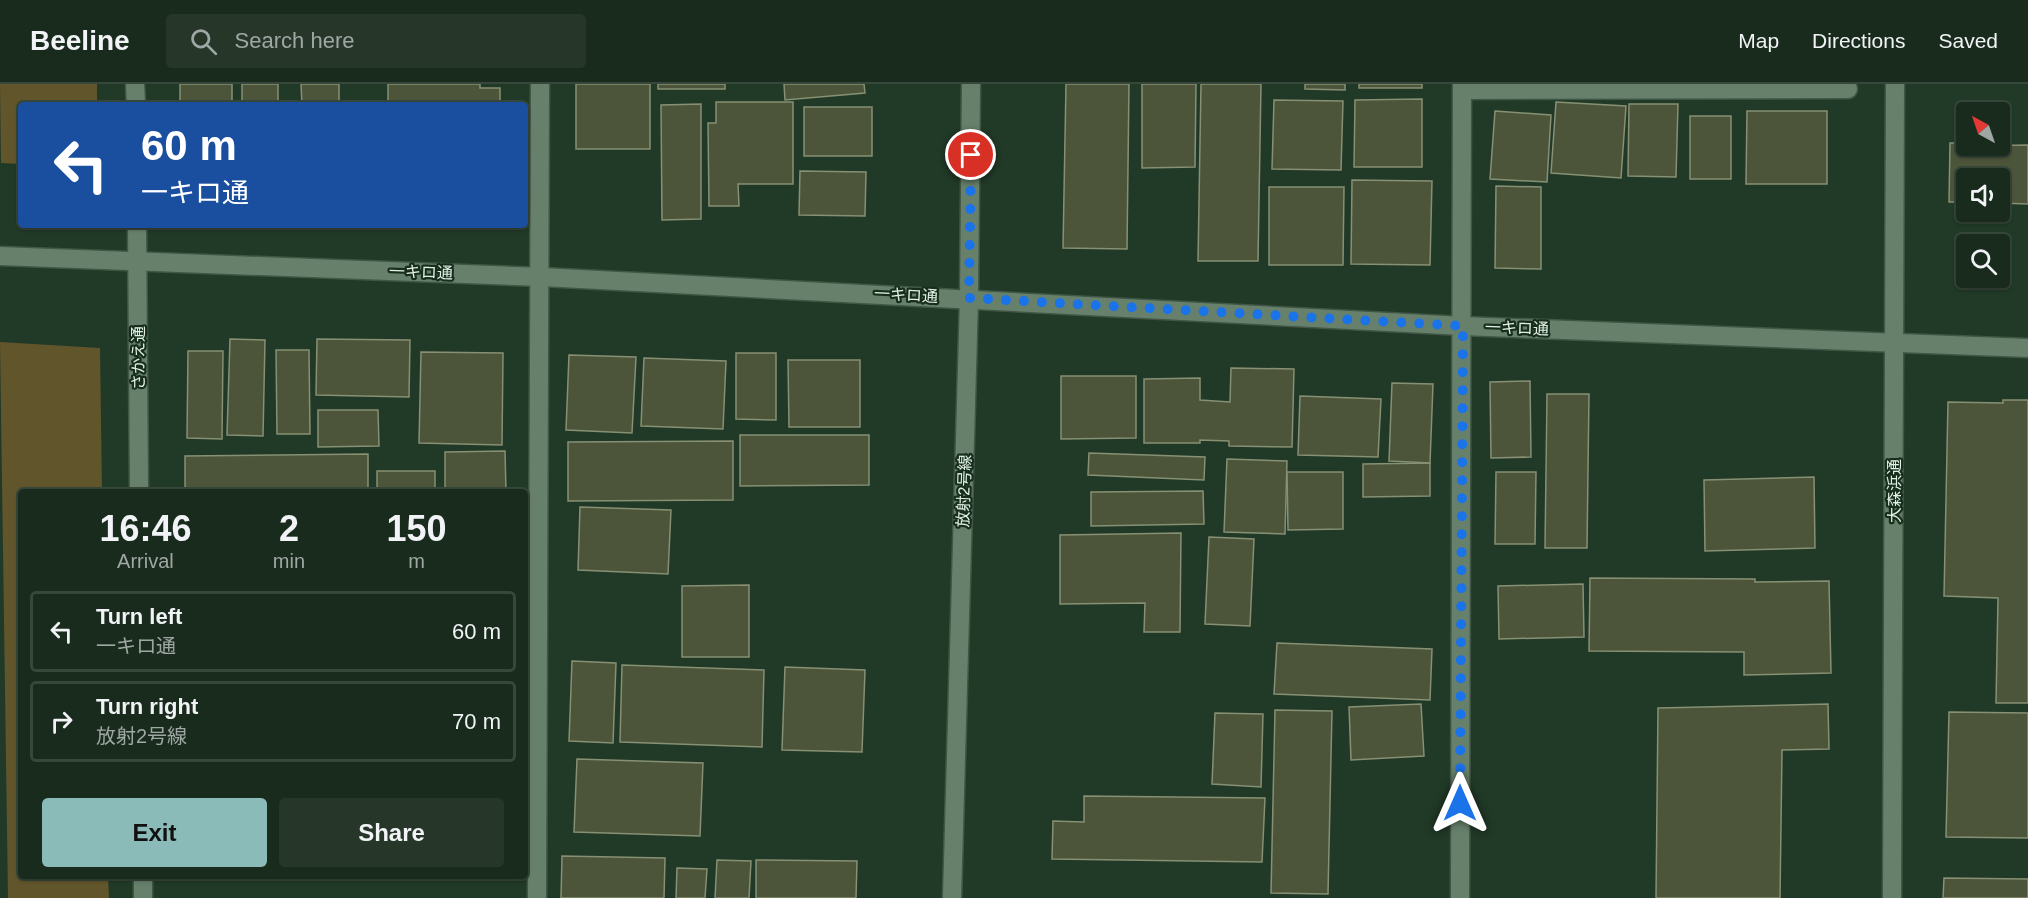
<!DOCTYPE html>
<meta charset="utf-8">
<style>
:root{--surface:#192b1d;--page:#26372a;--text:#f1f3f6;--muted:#9fa7a4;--line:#37473b;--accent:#8bbbb9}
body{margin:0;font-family:Arial,"Noto Sans JP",sans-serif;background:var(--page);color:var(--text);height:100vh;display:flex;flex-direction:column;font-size:22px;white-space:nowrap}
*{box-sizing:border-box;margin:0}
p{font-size:20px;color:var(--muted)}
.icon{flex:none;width:33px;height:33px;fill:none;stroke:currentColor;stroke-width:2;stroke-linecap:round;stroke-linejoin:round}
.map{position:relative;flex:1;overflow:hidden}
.drawer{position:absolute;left:18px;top:405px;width:510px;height:390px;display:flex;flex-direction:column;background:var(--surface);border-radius:6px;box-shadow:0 2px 4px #0004,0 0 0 2px var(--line)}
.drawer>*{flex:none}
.banner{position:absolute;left:18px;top:18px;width:510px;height:126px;border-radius:6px;box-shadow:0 2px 4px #0004,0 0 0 2px var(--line);background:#1a4fa0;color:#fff;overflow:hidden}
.needle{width:39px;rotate:320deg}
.buttons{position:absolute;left:1956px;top:18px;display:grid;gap:12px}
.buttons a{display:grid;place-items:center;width:54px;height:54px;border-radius:6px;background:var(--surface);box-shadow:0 2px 4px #0004,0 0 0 2px var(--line);font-size:30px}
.pin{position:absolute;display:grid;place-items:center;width:51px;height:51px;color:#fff;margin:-26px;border:3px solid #fff;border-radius:50%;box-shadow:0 2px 6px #0007}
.me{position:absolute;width:66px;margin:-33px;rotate:0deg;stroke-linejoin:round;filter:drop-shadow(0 0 4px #0008)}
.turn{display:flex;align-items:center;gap:21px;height:126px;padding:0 24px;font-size:27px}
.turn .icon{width:78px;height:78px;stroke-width:2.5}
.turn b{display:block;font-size:42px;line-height:51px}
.eta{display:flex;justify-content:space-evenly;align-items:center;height:102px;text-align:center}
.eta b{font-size:36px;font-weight:800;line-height:42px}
.button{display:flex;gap:12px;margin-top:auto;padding:12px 24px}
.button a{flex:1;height:69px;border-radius:6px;background:var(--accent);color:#111;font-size:24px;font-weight:800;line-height:69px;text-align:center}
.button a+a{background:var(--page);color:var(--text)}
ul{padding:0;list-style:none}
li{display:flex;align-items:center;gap:18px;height:81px;margin:0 12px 9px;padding:0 12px;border:3px solid var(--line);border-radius:6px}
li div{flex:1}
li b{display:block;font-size:22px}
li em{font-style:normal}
header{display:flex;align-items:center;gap:36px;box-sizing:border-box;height:84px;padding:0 30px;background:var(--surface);border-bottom:2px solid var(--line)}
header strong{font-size:28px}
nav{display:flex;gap:33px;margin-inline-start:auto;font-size:21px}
.search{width:420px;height:54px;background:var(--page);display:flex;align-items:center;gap:15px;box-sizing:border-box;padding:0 21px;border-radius:6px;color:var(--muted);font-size:22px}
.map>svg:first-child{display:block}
.green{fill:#61552c}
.building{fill:#4c553a;stroke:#879073;stroke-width:1.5}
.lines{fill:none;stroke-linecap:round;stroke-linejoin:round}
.lane-casing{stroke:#415646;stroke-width:21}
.street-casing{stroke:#415646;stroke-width:21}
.secondary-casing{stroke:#415646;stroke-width:21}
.lane{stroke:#66806b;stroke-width:18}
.street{stroke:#66806b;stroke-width:18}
.secondary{stroke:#66806b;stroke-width:18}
.route{stroke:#1a73e8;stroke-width:10;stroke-dasharray:0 18}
.labels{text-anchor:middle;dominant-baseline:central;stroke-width:4.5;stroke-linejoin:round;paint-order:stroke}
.street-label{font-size:16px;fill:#e2f0e4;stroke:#172e1d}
</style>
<header>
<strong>Beeline</strong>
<div class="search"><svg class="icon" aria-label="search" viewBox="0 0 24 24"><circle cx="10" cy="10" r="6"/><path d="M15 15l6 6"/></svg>Search here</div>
<nav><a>Map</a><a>Directions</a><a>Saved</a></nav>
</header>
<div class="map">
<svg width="2028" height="814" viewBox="0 0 2028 814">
<rect width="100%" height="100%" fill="#213927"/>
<g class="green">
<path d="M 0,0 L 97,0 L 97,21 L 21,21 L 21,80 L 1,79 Z"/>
<path d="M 0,258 L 100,264 L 102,408 L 21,408 L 21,792 L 108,792 L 109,814 L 8,814 Z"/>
</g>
<g class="building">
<rect x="180" y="0" width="52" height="21"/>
<rect x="242" y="0" width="36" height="21"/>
<path d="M 301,0 L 339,0 L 339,21 L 302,21 Z"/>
<path d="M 388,0 L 480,0 L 480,4 L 500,4 L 500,21 L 388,21 Z"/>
<rect x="576" y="0" width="74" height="65"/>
<rect x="658" y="0" width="67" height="5"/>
<path d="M 784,0 L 864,0 L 865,9 L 785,16 Z"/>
<path d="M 1066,0 L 1129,0 L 1127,165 L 1063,164 Z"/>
<path d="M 1142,0 L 1196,0 L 1195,83 L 1142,84 Z"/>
<path d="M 1201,0 L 1261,0 L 1258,177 L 1198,177 Z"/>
<path d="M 1305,0 L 1345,0 L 1345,6 L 1305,5 Z"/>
<rect x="1359" y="0" width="63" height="4"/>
<path d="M 1422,15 L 1422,83 L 1354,83 L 1355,16 Z"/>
<path d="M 1274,16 L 1343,17 L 1341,86 L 1272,85 Z"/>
<path d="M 716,18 L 793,18 L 793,100 L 738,100 L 739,122 L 709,122 L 708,39 L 716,39 Z"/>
<path d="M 1556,18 L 1626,22 L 1621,94 L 1551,89 Z"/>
<path d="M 701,20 L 701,135 L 662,136 L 661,21 Z"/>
<path d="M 1629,20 L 1678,20 L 1676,93 L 1628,92 Z"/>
<rect x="804" y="23" width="68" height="49"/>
<path d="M 1495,27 L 1551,31 L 1547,98 L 1490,95 Z"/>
<path d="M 1747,27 L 1827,27 L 1827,100 L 1746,100 Z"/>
<rect x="1690" y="32" width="41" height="63"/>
<path d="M 1950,59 L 1966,59 L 1966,62 L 2028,61 L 2028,120 L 2000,119 L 2000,94 L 1966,94 L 1966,118 L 1949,118 Z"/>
<path d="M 800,87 L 866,88 L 865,132 L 799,131 Z"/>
<path d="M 1352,96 L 1432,97 L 1430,181 L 1351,180 Z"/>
<path d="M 1496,102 L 1541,103 L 1541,185 L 1495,184 Z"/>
<path d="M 1269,103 L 1344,103 L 1343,181 L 1269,181 Z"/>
<path d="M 230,255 L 265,256 L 263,352 L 227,351 Z"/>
<path d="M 317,255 L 410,256 L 409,313 L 316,311 Z"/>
<path d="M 276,266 L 309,266 L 310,350 L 277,350 Z"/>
<path d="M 188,267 L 223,267 L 222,355 L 187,354 Z"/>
<path d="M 421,268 L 503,269 L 502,361 L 419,359 Z"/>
<path d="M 736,269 L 776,269 L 776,336 L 736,335 Z"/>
<path d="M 569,271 L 636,273 L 632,349 L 566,346 Z"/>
<path d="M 644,274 L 726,277 L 723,345 L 641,342 Z"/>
<path d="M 788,276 L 860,276 L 860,343 L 789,343 Z"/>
<path d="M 1231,284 L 1294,285 L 1292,363 L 1229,362 L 1229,357 L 1200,356 L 1200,359 L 1144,359 L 1144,295 L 1200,294 L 1200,316 L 1230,318 Z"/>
<path d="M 1061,292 L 1136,292 L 1136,354 L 1061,355 Z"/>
<path d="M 1530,297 L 1531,373 L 1491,374 L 1490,298 Z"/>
<path d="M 1392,299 L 1433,300 L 1430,379 L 1389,377 Z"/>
<path d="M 1547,310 L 1589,310 L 1587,464 L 1545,464 Z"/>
<path d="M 1300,312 L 1381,315 L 1378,373 L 1298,371 Z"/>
<path d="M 2003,316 L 2028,316 L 2028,619 L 1996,619 L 1998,514 L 1944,512 L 1948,318 L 2003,319 Z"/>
<path d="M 318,326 L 378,326 L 379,362 L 318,363 Z"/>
<path d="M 740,351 L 869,351 L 869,401 L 740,402 Z"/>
<path d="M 733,357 L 733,416 L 568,417 L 568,358 Z"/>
<path d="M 505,367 L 506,408 L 445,408 L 445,368 Z"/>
<path d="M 1089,369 L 1205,373 L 1204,396 L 1088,391 Z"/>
<path d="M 368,370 L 368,408 L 185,408 L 185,372 Z"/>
<path d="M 1227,375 L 1287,377 L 1285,450 L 1224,448 Z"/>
<path d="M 1430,379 L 1430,412 L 1363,413 L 1363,380 Z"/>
<rect x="377" y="387" width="58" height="21"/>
<path d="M 1287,388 L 1343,388 L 1343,445 L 1288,446 Z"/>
<path d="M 1496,388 L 1536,388 L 1535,460 L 1495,460 Z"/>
<path d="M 1814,393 L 1815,464 L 1705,467 L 1704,396 Z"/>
<path d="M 1203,407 L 1204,440 L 1091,442 L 1091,408 Z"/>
<path d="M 580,423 L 671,426 L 668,490 L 578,486 Z"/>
<path d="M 1181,449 L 1180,548 L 1144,548 L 1145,519 L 1060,520 L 1060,451 Z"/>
<path d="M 1209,453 L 1254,455 L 1250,542 L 1205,540 Z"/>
<path d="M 1590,494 L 1755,495 L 1755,498 L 1829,497 L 1831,589 L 1744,591 L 1744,568 L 1589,567 Z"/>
<path d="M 1583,500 L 1584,553 L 1499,555 L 1498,502 Z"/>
<path d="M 749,501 L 749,573 L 682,573 L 682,502 Z"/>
<path d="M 1277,559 L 1432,565 L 1430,616 L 1274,610 Z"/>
<path d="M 572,577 L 616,579 L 613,659 L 569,657 Z"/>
<path d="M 622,581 L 764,586 L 762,663 L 620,658 Z"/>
<path d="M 785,583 L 865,586 L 862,668 L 782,666 Z"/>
<path d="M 1421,620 L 1424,672 L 1351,676 L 1349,623 Z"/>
<path d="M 1828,620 L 1829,665 L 1782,666 L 1780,814 L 1656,814 L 1658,624 Z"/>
<path d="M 1275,626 L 1332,627 L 1328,810 L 1271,809 Z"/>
<path d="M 1949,628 L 2028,629 L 2028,754 L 1946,753 Z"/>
<path d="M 1215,629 L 1263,630 L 1261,703 L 1212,700 Z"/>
<path d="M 577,675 L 703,679 L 700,752 L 574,748 Z"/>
<path d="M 1084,712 L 1265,714 L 1262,778 L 1052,775 L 1053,737 L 1084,738 Z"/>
<path d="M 562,772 L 665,774 L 664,814 L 561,814 Z"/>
<path d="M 717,776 L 751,777 L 749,814 L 715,814 Z"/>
<path d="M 756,776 L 857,777 L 856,814 L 756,814 Z"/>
<path d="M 677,784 L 707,785 L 705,814 L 676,814 Z"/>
<path d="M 1944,794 L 2028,795 L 2028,814 L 1943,814 Z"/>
</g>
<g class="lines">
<defs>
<path id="lane" d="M 1462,6 L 1848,5"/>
<g id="street">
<path d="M 135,0 L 136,21"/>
<path d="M 137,141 L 139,408"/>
<path d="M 143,792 L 143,814"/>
<path d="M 537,814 L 540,0"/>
<path d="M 1460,814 L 1462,0"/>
</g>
<g id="secondary">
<path d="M 0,172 L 542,193 L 1463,242 L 2028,264"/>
<path d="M 952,814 L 969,214 L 971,0"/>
<path d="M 1892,814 L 1895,0"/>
</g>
</defs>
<use href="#lane" class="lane-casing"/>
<use href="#street" class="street-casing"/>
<use href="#secondary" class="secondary-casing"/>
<use href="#lane" class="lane"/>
<use href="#street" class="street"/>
<use href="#secondary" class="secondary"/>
</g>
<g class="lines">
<path class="route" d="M 971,71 L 969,214 L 1463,242 L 1460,719"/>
</g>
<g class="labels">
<g class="street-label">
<text transform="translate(421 188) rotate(2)">一キロ通</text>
<text transform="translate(906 211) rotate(3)">一キロ通</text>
<text transform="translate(1517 244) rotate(2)">一キロ通</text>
<text transform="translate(138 274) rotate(-90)">さかえ通</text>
<text transform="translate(964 407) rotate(-88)">放射2号線</text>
<text transform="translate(1894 407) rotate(-90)">大森浜通</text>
</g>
</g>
</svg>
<div class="buttons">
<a><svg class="needle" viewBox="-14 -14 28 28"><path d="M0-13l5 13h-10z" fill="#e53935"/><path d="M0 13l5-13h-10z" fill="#9fa7a4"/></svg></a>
<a><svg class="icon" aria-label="sound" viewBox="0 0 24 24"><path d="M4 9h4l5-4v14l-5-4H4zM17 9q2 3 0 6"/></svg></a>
<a><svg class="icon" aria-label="search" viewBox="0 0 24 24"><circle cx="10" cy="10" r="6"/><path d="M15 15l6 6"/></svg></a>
</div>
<div class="pin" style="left:971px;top:71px;background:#d93025"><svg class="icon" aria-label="arrive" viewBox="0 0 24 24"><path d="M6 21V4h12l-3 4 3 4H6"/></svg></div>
<svg class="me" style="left:1460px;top:719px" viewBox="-20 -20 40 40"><path d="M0-17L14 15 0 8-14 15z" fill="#1a73e8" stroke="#fff" stroke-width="4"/></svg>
<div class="banner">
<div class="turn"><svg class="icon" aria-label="left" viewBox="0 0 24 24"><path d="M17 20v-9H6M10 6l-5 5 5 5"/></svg><div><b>60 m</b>一キロ通</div></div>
</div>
<section class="drawer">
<div class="eta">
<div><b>16:46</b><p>Arrival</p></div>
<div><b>2</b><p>min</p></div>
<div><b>150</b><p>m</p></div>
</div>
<ul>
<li><svg class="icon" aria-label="left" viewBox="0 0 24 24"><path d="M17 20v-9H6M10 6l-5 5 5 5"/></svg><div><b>Turn left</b><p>一キロ通</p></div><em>60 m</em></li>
<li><svg class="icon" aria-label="right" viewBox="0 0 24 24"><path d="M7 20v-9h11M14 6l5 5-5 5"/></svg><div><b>Turn right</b><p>放射2号線</p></div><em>70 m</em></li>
</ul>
<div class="button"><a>Exit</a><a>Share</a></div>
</section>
</div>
